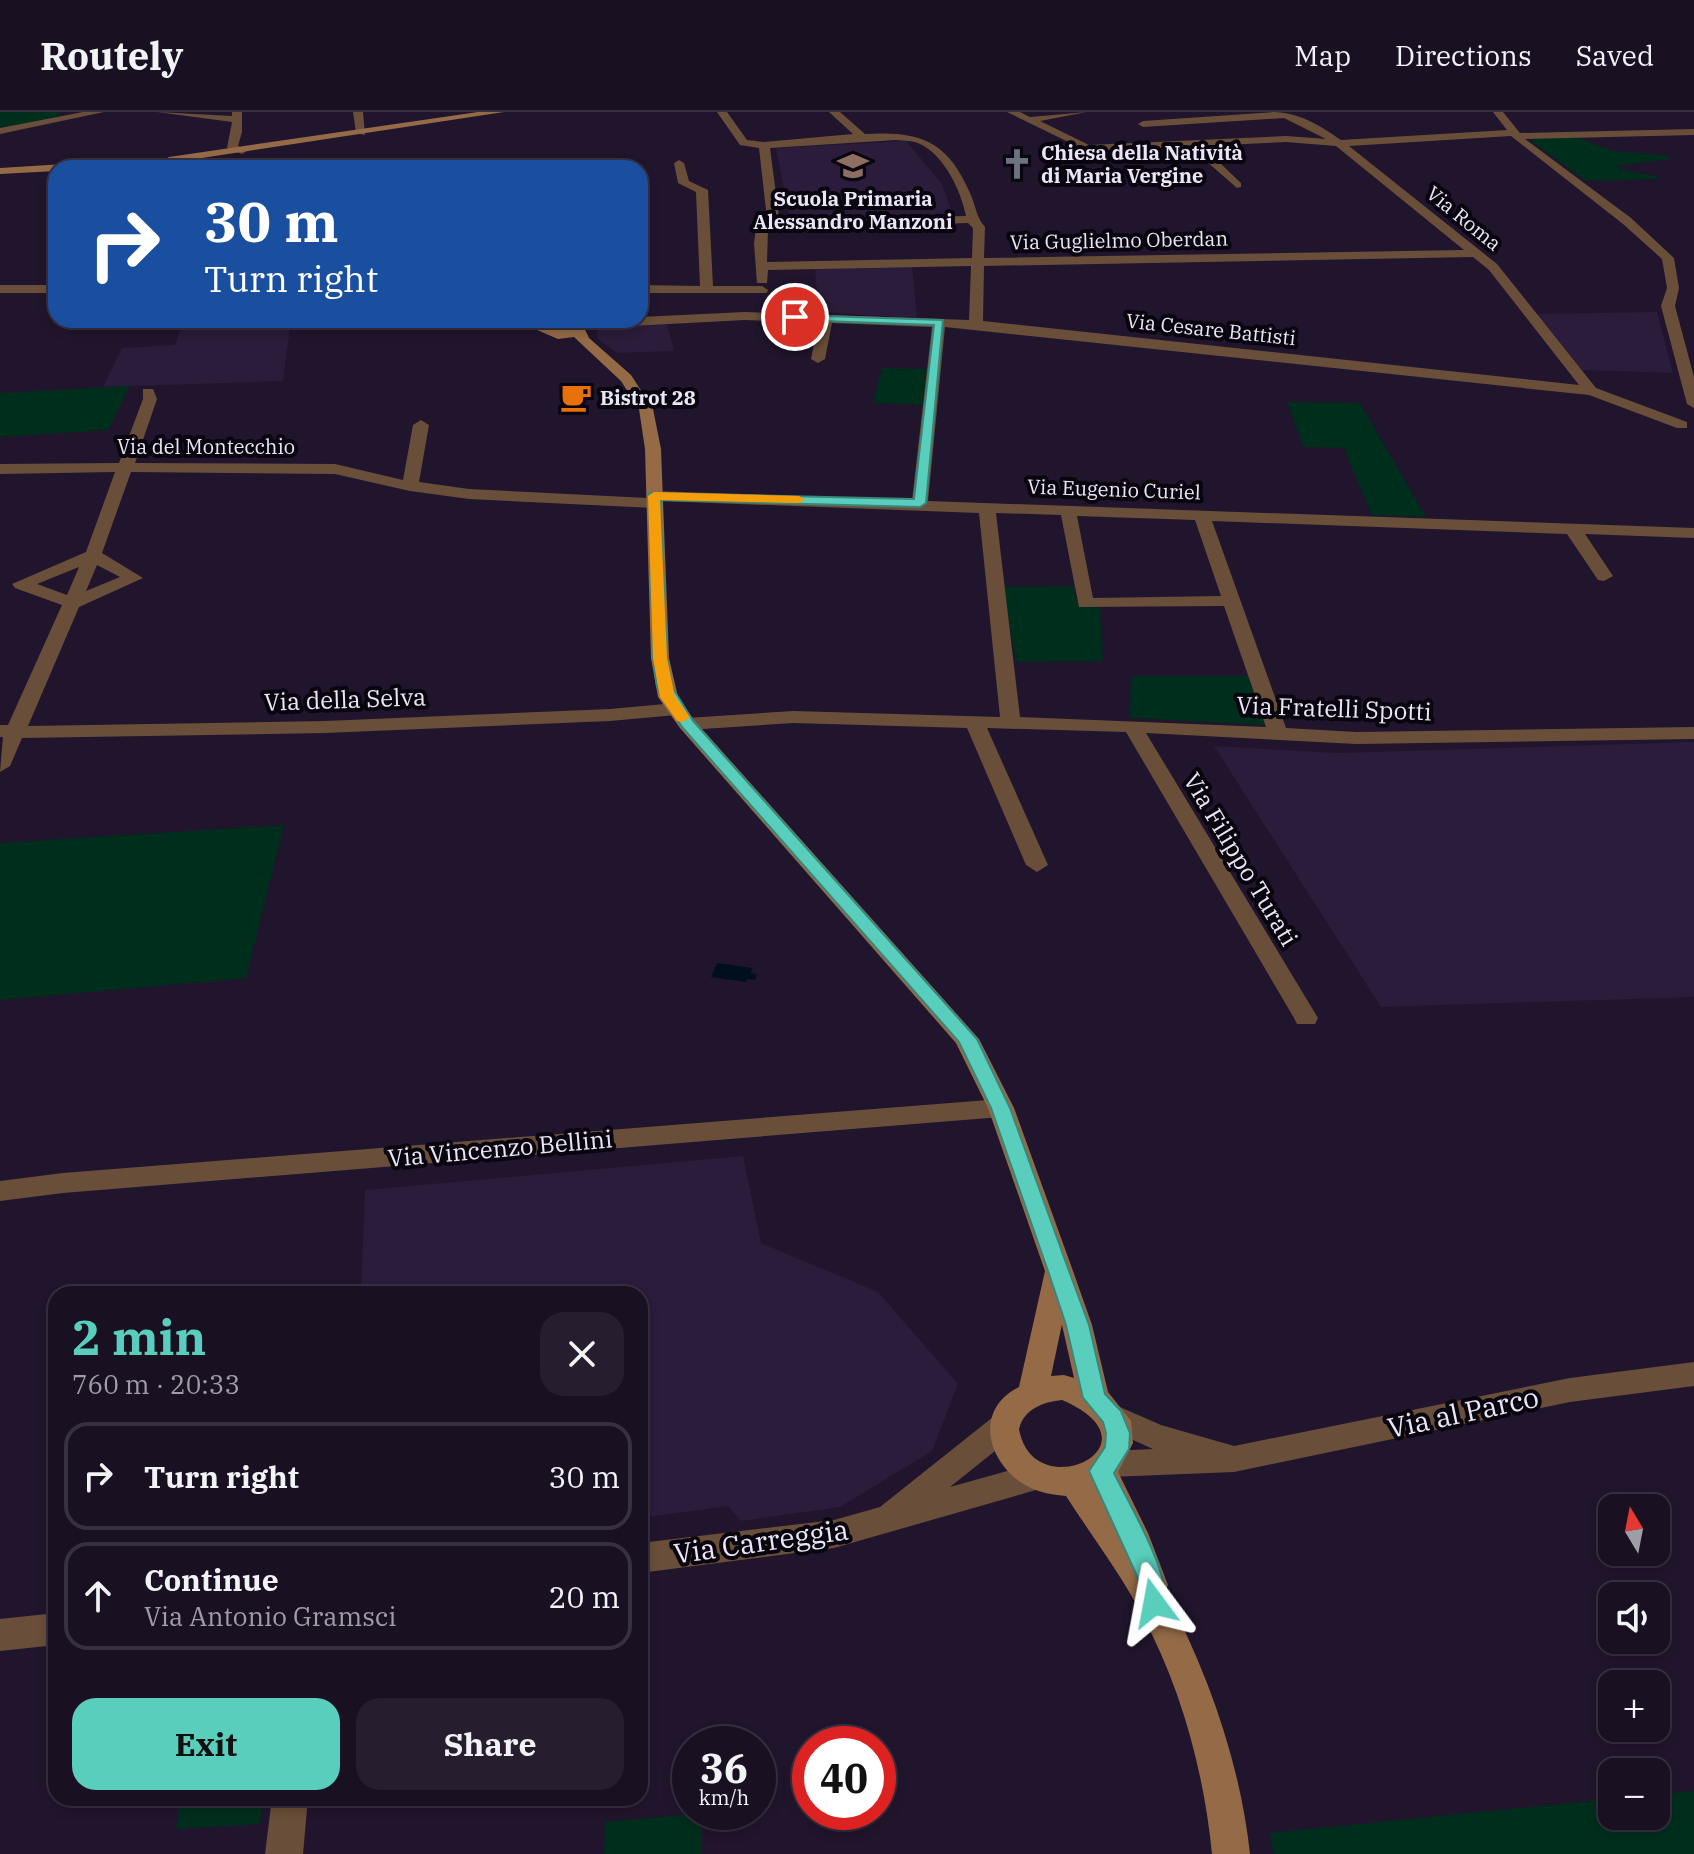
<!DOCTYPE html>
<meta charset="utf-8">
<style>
:root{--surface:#191022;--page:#261e2f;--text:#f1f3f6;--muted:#9f9da5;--line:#373040;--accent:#5acebc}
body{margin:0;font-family:"IBM Plex Serif",serif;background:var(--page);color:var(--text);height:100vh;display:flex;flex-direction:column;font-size:30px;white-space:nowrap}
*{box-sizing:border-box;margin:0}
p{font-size:26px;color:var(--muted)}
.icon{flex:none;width:44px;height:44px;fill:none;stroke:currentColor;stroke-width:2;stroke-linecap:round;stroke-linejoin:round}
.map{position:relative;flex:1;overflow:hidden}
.panel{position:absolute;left:48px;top:1174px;width:600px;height:520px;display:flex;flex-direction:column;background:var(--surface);border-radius:24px;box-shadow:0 4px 12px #0003,0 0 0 2px var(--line)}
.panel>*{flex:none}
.top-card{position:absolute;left:48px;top:48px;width:600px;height:168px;border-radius:24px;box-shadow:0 4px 12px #0003,0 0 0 2px var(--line);background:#1a4fa0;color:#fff;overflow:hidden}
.needle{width:52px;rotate:350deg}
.controls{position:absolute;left:1598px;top:1382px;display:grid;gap:16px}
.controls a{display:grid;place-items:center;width:72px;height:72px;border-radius:16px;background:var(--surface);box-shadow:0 4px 12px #0003,0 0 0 2px var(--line);font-size:40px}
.speed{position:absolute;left:672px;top:1614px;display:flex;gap:16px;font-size:40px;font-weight:700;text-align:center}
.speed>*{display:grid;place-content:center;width:104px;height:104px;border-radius:50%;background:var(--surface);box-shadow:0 4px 12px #0003,0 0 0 2px var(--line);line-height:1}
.speed small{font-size:20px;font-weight:400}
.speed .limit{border:12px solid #d22;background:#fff;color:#111}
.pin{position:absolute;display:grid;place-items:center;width:68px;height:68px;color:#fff;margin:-34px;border:4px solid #fff;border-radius:50%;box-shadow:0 2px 8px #0007}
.me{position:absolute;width:88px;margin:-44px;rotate:347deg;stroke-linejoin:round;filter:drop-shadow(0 0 6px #0008)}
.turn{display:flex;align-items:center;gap:28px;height:168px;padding:0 24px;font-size:36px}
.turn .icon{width:104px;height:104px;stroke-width:2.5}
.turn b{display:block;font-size:56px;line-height:68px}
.round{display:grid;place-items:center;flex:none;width:84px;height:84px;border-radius:24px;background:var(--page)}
.overview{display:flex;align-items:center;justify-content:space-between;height:136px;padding:0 24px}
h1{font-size:48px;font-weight:700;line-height:60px;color:var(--accent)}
.action{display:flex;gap:16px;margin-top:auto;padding:16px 24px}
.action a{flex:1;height:92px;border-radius:24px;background:var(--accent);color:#111;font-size:32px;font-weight:700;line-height:92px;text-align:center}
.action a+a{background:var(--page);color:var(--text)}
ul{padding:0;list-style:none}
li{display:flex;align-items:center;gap:24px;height:108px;margin:0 16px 12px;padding:0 8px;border:4px solid var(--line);border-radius:24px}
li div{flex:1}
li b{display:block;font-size:30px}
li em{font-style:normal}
header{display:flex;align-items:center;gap:48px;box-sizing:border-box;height:112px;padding:0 40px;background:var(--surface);border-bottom:2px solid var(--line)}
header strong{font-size:38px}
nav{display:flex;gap:44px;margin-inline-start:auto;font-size:28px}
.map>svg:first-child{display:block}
.built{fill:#2a1c3a}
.green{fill:#002e1d}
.water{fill:#000f1d}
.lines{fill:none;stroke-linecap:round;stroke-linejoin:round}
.street{fill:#694f39;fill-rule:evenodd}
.secondary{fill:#956b47;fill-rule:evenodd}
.route{fill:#5acebc;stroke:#3a867a;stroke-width:2}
.slow{fill:#f59e0b}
.labels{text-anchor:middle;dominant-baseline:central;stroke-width:8;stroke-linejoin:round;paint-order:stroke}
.far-poi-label{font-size:20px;font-weight:bold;fill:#ece5f6;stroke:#08050e;text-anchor:start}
.far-street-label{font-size:20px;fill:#ece5f6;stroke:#08050e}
.street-label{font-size:24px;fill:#ece5f6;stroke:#08050e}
.near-street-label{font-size:28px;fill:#ece5f6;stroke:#08050e}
</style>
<header>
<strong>Routely</strong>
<nav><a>Map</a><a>Directions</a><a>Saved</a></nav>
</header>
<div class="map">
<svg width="1694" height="1742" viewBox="0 0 1694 1742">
<rect width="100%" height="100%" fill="#21152d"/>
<g class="built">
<path d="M 906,29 L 942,72 L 953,104 L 790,107 L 776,36 Z"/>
<path d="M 912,154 L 917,206 L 818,200 L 815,155 Z"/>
<path d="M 1657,200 L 1673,261 L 1582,258 L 1536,202 Z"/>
<path d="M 184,208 L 291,208 L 283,269 L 103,275 L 122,236 L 175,233 Z"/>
<path d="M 667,212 L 674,239 L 617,241 L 598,227 L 597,222 L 597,218 L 610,215 Z"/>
<path d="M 1694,630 L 1694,885 L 1381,895 L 1214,634 L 1338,641 Z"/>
<path d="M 743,1044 L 761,1131 L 878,1180 L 958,1272 L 932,1339 L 840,1395 L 741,1409 L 728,1394 L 640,1406 L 640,1182 L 361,1182 L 365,1078 Z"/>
</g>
<g class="green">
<path d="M 0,0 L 60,0 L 57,5 L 0,16 Z"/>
<path d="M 1574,24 L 1613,39 L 1665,43 L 1672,47 L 1616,54 L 1623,58 L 1662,65 L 1652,67 L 1586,69 L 1531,29 L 1534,25 Z"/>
<path d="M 882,256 L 927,257 L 926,293 L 873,291 Z"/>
<path d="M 130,274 L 108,318 L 0,325 L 0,281 Z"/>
<path d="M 1287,290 L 1360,291 L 1426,405 L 1372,403 L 1344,336 L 1304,335 Z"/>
<path d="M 1073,474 L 1079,495 L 1100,495 L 1103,549 L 1016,550 L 1003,475 Z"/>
<path d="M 1131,564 L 1248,564 L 1266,613 L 1130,606 Z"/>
<path d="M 284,713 L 246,866 L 0,888 L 0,731 Z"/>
<path d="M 1694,1679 L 1694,1742 L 1273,1742 L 1270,1721 L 1612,1687 L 1612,1704 L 1656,1704 L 1656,1682 Z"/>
<path d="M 181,1686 L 263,1686 L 260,1712 L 176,1717 Z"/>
<path d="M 702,1701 L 702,1742 L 604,1742 L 605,1710 Z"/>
</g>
<path class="water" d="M 717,851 L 752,856 L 751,861 L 757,862 L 755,868 L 747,867 L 746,870 L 711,865 Z"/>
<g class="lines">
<g class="street">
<path d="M 83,0 L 104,0 L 0,22 L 0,16 Z"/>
<path d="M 157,0 L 232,4 L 232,0 L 242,0 L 242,20 L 238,34 L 247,39 L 242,42 L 227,36 L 232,10 Z"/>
<path d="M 353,0 L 363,0 L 365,23 L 356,21 Z"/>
<path d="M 717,0 L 727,0 L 747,28 L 764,30 L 853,22 L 829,0 L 840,0 L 865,22 C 920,19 947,28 970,81 C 976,94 976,105 985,115 L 984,146 L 1464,138 L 1336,34 L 1286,30 L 1202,34 L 1241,71 L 1241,75 L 1237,76 L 1190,35 L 1087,39 L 1007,0 L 1020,0 L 1030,5 L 1087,0 L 1040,9 L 1089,33 L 1286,24 L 1326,27 L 1284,6 L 1143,15 L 1138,12 L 1143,9 L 1274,0 C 1298,0 1321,14 1341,28 L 1507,18 L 1493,0 L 1503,0 L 1520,21 L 1694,17 L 1694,23 L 1525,27 L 1631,106 L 1674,146 L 1679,176 L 1675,194 L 1694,265 L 1694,296 L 1687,292 L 1661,194 L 1667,176 L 1662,147 L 1623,112 L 1511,24 L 1349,34 L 1497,152 L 1596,276 L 1687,310 L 1687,316 L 1677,316 L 1589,283 L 945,215 L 928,389 L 1694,416 L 1694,426 L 1585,422 L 1613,464 L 1604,469 L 1598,468 L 1567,422 L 1212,409 L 1286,616 L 1356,620 L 1694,615 L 1694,627 L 1356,632 L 1146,621 L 1318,906 L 1315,912 L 1297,912 L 1294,906 L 1126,620 L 987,616 L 1048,753 L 1037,760 L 1026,753 L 967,616 L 793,611 L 687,618 L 677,612 L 687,606 L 793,599 L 1000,605 L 979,401 L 661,389 L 660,394 L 654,396 L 469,387 L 410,379 L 335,362 L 131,360 L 102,441 L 143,466 L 79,495 L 28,614 L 325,609 L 610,597 L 676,591 L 686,597 L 676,603 L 610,609 L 325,621 L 22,626 L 10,654 L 0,660 L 3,625 L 0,625 L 0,613 L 8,613 L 62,493 L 15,476 L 12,472 L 86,440 L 115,360 L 0,362 L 0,352 L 119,351 L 143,287 L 143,277 L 153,277 L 157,287 L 135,351 L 335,352 L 403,368 L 413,313 L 421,308 L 429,313 L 419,370 L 469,377 L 647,386 L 648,381 L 654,379 L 912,388 L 932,215 L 832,211 L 825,247 L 818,251 L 811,247 L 818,211 L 745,208 L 574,217 L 567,213 L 574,209 L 640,208 L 640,205 L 745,200 L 969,208 L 971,154 L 768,158 L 767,171 L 757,171 L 754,131 L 756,116 L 767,107 L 759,36 L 740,33 ZM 896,28 C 904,29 914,28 922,33 C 945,45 961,79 966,104 L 810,108 L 779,105 L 770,36 ZM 968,111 L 973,116 L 972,146 L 767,150 L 768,117 L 775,112 L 810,116 ZM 1473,145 L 1489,158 L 1579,273 L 983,209 L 984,154 ZM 996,401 L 1061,403 L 1079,495 L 1224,494 L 1266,615 L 1020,605 ZM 1077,404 L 1195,408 L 1221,484 L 1093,486 ZM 97,453 L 120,465 L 86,479 ZM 79,455 L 67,483 L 37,472 Z"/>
<path d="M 679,48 L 684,51 L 689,69 L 708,78 L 713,174 L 762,174 L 768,178 L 767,181 L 640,181 L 640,173 L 700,174 L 696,80 L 678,71 L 674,51 Z"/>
<path d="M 492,51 L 496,52 L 498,56 L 486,56 Z"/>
<rect x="0" y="173" width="56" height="8"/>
<path d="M 1001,987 L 1010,990 L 1014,996 L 1010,1002 L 1001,1005 L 63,1081 L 0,1089 L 0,1069 L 63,1061 Z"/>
<path d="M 1694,1250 L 1694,1274 L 1570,1290 L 1234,1360 L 1109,1365 L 1098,1361 L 1093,1352 L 1098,1343 L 1109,1339 L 1153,1337 L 1102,1314 L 1098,1305 L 1102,1296 L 1113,1292 L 1161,1313 L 1234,1334 L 1570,1266 Z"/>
<path d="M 1004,1301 L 1015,1305 L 1020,1314 L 1015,1323 L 950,1375 L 1039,1350 L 1050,1354 L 1055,1364 L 1050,1374 L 834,1436 L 640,1461 L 640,1431 L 834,1408 L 880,1395 L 993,1305 Z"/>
<path d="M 56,1501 L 56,1533 L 0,1539 L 0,1507 Z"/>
<path d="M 272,1686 L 308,1686 L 303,1742 L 265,1742 Z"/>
</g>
<g class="secondary">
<path d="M 478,0 L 504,0 L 169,51 L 164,48 L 169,45 Z"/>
<path d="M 145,47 L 149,48 L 149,52 L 56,56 L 56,59 L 0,62 L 0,56 Z"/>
<path d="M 514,208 C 525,208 539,214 548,213 C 560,212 569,209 582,211 L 589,226 L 631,263 L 653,297 L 661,337 L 669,546 L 678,585 L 694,608 L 979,927 L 1014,996 L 1073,1159 L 1092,1213 L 1108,1280 L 1131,1309 L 1133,1331 L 1118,1360 L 1148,1421 L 1168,1473 L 1165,1479 C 1208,1561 1240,1650 1250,1742 L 1212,1742 C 1204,1660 1181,1575 1142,1503 C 1121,1462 1091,1423 1066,1384 C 1055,1383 1040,1381 1029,1375 C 989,1355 971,1299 1019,1275 L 1045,1159 L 988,996 L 956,931 L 680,616 L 658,585 L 651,546 L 645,337 L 639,297 L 621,269 L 574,225 L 558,227 ZM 1062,1212 L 1062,1213 L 1074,1266 L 1064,1263 L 1051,1264 ZM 1062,1288 C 1167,1333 1033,1397 1019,1317 C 1024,1297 1043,1290 1062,1288 Z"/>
</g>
</g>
<path class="route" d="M 791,203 L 943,208 L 926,391 L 920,395 L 660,388 L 667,546 L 672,575 L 693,609 L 977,927 L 1010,996 L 1069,1159 L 1089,1213 L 1105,1282 L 1121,1299 L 1130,1321 L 1129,1337 L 1114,1361 C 1128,1390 1177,1471 1163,1500 L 1154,1503 L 1145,1500 L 1137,1464 L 1089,1359 L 1105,1335 L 1106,1321 L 1103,1310 L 1083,1286 L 1066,1213 L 1048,1159 L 991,996 L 959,930 L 682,615 L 657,575 L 653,546 L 649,381 L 914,387 L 934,213 L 795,208 L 791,207 Z"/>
<path class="slow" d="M 654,380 L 799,384 L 805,388 L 799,391 L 660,388 L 667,546 L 675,585 L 690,605 L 683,610 L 677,609 L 660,585 L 653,546 L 648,384 Z"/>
<defs>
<symbol id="church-bare" viewBox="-9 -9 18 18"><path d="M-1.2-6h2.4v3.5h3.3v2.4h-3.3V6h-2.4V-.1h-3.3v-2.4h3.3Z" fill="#6b7280" stroke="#08050e" stroke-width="2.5" paint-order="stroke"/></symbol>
<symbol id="school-bare" viewBox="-9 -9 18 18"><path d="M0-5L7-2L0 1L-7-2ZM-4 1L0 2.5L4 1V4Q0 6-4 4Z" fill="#8d6e63" stroke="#08050e" stroke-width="2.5" paint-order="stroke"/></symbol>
<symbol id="cafe-bare" viewBox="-9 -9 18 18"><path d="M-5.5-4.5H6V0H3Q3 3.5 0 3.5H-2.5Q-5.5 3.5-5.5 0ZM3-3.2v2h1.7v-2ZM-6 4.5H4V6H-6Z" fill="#e8710a" stroke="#08050e" stroke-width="2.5" paint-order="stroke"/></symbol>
</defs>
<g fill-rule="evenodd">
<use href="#church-bare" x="995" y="30" width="44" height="44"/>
<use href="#school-bare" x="831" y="32" width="44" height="44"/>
<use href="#cafe-bare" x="554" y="263" width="44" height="44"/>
</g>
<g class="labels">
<g class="far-poi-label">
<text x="1041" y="40">Chiesa della Natività<tspan x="1041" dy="23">di Maria Vergine</tspan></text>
<text x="853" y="86" text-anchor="middle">Scuola Primaria<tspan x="853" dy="23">Alessandro Manzoni</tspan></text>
<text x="600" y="285">Bistrot 28</text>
</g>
<g class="far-street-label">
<text transform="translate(1464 106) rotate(39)">Via Roma</text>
<text transform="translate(1119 128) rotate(-1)">Via Guglielmo Oberdan</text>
<text transform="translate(1211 217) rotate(6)">Via Cesare Battisti</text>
<text x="206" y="334">Via del Montecchio</text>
<text transform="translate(1114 377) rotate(2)">Via Eugenio Curiel</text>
</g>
<g class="street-label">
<text transform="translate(345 587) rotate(-2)">Via della Selva</text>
<text transform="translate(1334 596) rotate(2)">Via Fratelli Spotti</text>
<text transform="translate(1241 747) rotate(59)">Via Filippo Turati</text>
<text transform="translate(500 1036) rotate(-5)">Via Vincenzo Bellini</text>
</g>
<g class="near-street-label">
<text transform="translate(1463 1300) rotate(-12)">Via al Parco</text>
<text transform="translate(761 1429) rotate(-8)">Via Carreggia</text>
</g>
</g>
</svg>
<div class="controls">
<a><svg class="needle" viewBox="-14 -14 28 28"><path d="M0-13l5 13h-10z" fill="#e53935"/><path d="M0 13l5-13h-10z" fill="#9f9da5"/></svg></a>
<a><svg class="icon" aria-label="sound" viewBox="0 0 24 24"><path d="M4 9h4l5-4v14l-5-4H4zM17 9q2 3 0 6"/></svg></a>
<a>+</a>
<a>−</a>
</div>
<div class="speed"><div>36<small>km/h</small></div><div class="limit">40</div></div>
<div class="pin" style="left:795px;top:205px;background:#d93025"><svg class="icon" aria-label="arrive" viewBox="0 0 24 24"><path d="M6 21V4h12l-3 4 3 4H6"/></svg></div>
<svg class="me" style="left:1154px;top:1491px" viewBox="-20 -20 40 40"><path d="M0-17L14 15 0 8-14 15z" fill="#5acebc" stroke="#fff" stroke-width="4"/></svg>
<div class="top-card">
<div class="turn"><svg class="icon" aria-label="right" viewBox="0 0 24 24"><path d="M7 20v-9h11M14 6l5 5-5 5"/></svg><div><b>30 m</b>Turn right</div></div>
</div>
<section class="panel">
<div class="overview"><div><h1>2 min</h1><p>760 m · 20:33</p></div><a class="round"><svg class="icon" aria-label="close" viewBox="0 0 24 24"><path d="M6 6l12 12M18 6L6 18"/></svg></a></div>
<ul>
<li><svg class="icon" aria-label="right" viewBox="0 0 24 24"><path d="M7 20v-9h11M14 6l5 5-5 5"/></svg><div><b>Turn right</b></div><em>30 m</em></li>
<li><svg class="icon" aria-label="ahead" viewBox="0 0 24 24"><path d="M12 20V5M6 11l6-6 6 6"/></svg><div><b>Continue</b><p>Via Antonio Gramsci</p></div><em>20 m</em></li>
</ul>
<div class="action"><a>Exit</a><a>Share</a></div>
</section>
</div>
